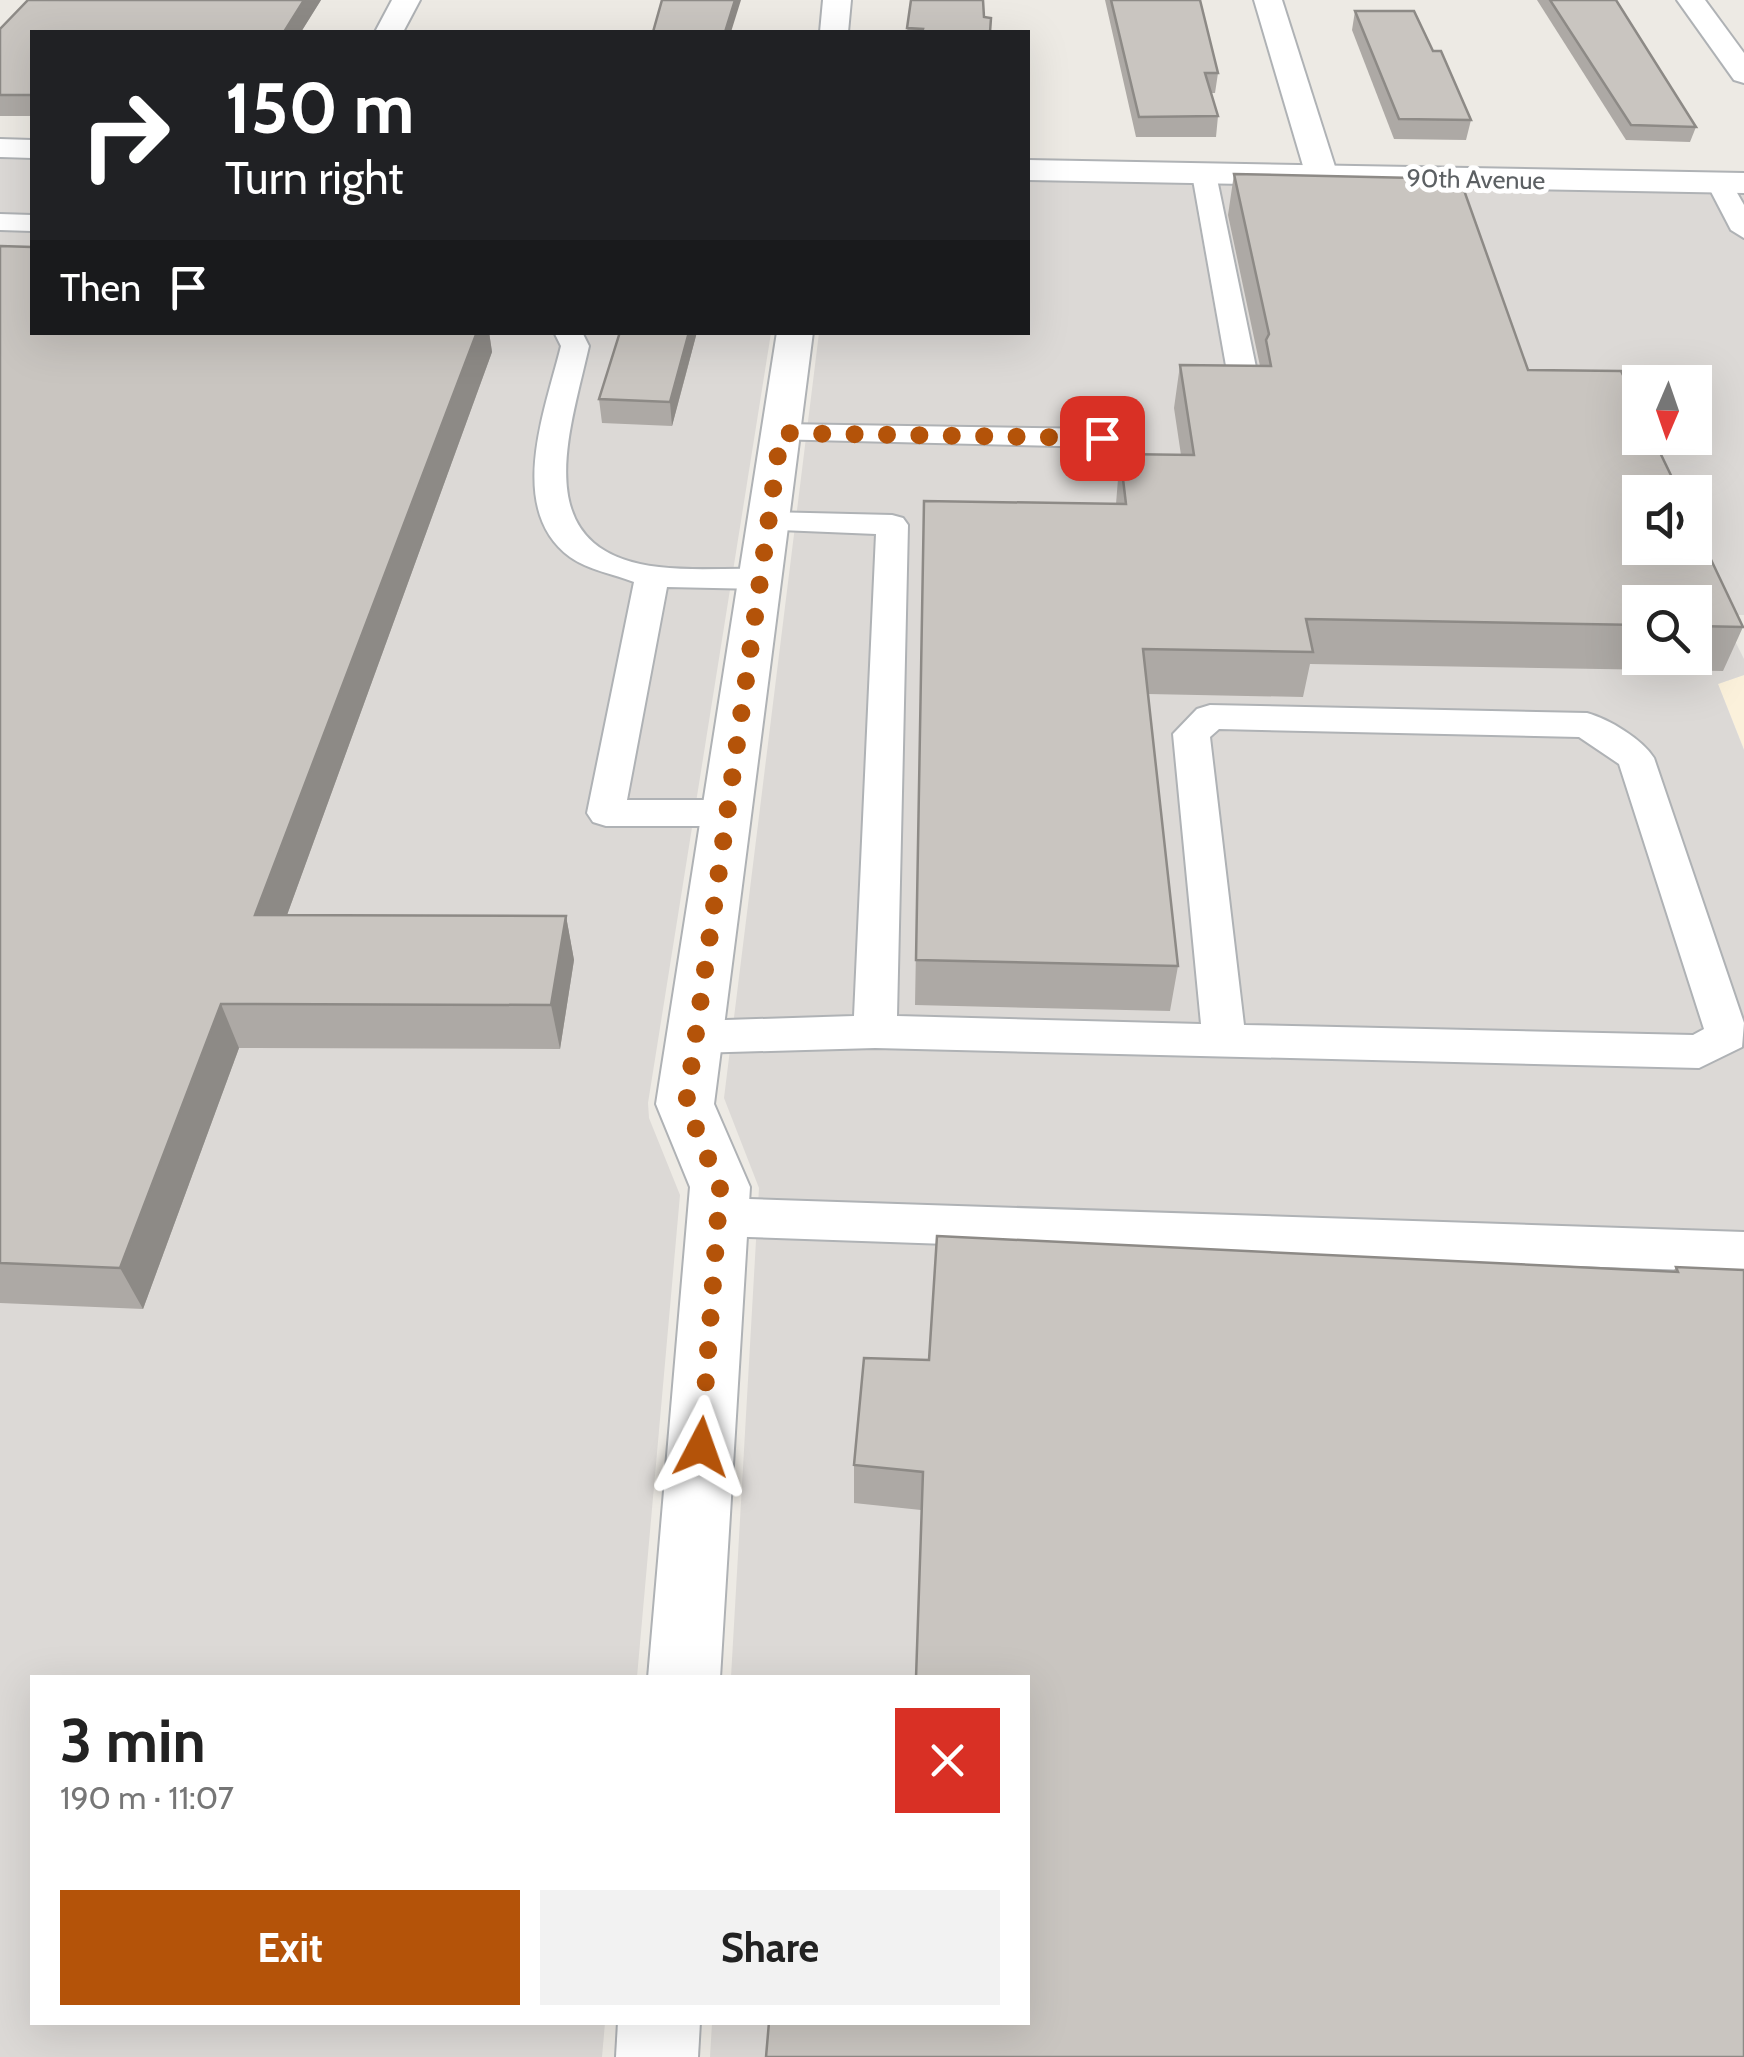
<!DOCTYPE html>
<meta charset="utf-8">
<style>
:root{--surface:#fff;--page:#f2f2f2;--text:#222;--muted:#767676;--accent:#b45309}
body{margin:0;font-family:Cabin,sans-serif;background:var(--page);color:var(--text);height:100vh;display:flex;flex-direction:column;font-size:38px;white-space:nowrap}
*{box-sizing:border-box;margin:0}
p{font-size:32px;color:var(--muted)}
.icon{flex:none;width:55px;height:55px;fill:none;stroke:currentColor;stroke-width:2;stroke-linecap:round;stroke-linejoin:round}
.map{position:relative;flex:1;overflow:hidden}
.panel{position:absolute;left:30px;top:1675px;width:1000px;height:350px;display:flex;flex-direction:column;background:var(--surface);border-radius:0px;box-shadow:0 10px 40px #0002}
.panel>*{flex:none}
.guide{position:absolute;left:30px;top:30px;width:1000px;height:305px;border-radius:0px;box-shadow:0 10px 40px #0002;background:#202124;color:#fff;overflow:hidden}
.needle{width:65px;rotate:182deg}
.controls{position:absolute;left:1622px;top:365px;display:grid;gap:20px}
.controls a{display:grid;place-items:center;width:90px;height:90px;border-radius:0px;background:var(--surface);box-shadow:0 10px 40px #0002;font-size:50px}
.pin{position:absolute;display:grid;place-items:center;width:85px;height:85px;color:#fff;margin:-42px;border-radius:20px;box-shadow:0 5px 15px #0006}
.me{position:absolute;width:110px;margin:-55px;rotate:4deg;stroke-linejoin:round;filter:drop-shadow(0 0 8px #0008)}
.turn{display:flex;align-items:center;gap:35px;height:210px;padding:0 30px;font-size:45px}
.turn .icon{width:130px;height:130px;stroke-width:2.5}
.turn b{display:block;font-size:70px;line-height:85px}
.then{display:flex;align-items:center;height:95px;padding:0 30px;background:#0003;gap:20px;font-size:38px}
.round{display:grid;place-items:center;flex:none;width:105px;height:105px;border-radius:0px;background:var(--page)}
.headline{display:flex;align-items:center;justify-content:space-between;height:170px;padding:0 30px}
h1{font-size:60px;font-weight:800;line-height:75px}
.cta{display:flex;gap:20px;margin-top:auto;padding:20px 30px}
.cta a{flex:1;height:115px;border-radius:0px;background:var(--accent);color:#fff;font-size:40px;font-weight:800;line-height:115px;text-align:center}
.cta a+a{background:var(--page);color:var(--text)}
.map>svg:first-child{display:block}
.commercial{fill:#fbf1db}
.industrial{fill:#dcd9d6;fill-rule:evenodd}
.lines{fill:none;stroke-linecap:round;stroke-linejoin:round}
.service-casing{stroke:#afb2b5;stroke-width:4}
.minor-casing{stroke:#afb2b5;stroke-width:4}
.tertiary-casing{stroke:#afb2b5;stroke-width:4}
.service{fill:#fff;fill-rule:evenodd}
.minor{fill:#fff;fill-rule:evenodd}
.tertiary{fill:#fff;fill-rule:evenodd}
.wall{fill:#ada9a5;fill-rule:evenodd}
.shaded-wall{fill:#8d8a86}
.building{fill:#c9c5c0;stroke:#8d8a86;stroke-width:2.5}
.route{stroke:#b45309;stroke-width:18;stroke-dasharray:0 32.4}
.labels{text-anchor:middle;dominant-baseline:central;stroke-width:10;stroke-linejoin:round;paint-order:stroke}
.far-street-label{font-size:25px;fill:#5c6063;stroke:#fff}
</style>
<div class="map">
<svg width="1744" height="2057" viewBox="0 0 1744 2057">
<rect width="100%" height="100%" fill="#edeae4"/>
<path class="commercial" d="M 1744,675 L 1744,749 L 1718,684 Z"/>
<g class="industrial">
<path d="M 0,159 L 32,160 L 32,332 L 771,333 L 648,1103 L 649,1118 L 680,1195 L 637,1677 L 32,1678 L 32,2022 L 605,2023 L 602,2057 L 0,2057 Z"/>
<path d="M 1028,180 L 1744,194 L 1744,615 L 1722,615 L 1744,659 L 1744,675 L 1718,684 L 1744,750 L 1744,2057 L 710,2057 L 712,2023 L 1028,2022 L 1028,1678 L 731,1677 L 759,1188 L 724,1098 L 819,333 L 1028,332 ZM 1640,382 L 1695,382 L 1695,438 L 1640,438 ZM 1640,492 L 1695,492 L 1695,548 L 1640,548 ZM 1640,602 L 1695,602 L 1695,658 L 1640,658 Z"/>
</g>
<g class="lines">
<defs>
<g id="service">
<path d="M 1204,167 L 1216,174 L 1258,377 L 1253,383 L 1233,383 L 1228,377 L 1192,174 Z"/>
<path d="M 1719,174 L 1728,177 L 1744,205 L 1744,238 L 1731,230 L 1706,182 Z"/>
<path d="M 0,214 L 32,215 L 32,231 L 0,230 Z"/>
<path d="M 554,332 L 582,332 L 589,346 C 569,435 526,552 659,567 C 692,571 727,568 760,569 L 772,572 L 777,579 L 772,586 L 760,589 L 667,587 L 627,800 L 726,800 L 739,804 L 745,813 L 739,822 L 726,826 L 606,826 L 593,822 L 587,813 L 634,582 C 614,574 588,570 570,557 C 505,509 546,408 561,346 Z"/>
<path d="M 781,424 L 1102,429 L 1113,432 L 1117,438 L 1113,444 L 1102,447 L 770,439 L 766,433 L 770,427 Z"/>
<path d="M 768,512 L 892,515 L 903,518 L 908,525 L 897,1016 L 1201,1024 L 1173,734 L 1197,709 L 1210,705 L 1587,713 C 1609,719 1642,739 1654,758 L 1744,1023 L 1742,1047 L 1699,1068 L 875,1048 L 695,1053 L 680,1048 L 674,1037 L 680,1026 L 695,1021 L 854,1016 L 876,534 L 757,529 L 752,522 L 757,515 ZM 1219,729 L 1579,737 L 1619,764 L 1704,1029 L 1693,1035 L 1244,1025 L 1210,737 Z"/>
<path d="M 718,1198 L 1744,1232 L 1744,1272 L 718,1236 L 702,1230 L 695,1217 L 702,1204 Z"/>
</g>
<g id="minor">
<path d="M 392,0 L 420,0 L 403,32 L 375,32 Z"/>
<path d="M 823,0 L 851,0 L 848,32 L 820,32 Z"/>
<path d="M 1254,0 L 1282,0 L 1338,176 L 1333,183 L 1311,183 L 1306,176 Z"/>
<path d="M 1677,0 L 1705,0 L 1744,53 L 1744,83 L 1734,80 Z"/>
<path d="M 777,332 L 813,332 L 714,1104 L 750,1187 L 720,1678 L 648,1678 L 690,1187 L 656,1104 Z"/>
<path d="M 618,2022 L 700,2022 L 698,2057 L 616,2057 Z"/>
</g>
<g id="tertiary">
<path d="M 0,139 L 32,140 L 32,158 L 0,157 Z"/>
<path d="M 1028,160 L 1744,173 L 1744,193 L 1028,180 Z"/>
</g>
</defs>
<use href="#service" class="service-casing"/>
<use href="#minor" class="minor-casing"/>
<use href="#tertiary" class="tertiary-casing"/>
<use href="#service" class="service"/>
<use href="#minor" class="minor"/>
<use href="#tertiary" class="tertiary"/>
</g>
<g class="wall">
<path d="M 321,0 L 301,32 L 32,32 L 32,116 L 0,116 L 0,29 Z"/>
<path d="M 911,0 L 984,17 L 991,32 L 907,32 Z"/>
<path d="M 1105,0 L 1200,0 L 1218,73 L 1215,93 L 1211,93 L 1218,116 L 1216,137 L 1136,137 Z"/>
<path d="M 1537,0 L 1616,0 L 1696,127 L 1690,142 L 1626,140 Z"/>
<path d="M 1355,11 L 1433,51 L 1471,120 L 1466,140 L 1394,139 L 1352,30 Z"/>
<path d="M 1234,174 L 1528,370 L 1743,627 L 1723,671 L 1310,664 L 1303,697 L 1148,694 L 1178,966 L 1170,1011 L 915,1005 L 924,501 L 1116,504 L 1120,454 L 1181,455 L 1174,408 L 1180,365 L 1260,366 L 1228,215 ZM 1640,602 L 1695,602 L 1695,658 L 1640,658 Z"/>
<path d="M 0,246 L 32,332 L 489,332 L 492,352 L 287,915 L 566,916 L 574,960 L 560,1049 L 239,1048 L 143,1309 L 0,1303 Z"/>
<path d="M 697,332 L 672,426 L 602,423 L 599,399 Z"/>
<path d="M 1676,1267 L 1744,2057 L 1028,2022 L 921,1510 L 854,1503 L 854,1465 L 929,1360 L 1673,1272 Z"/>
</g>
<g class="shaded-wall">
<path d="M 304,0 L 321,0 L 301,32 L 284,32 Z"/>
<path d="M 735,0 L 741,0 L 731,32 L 725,32 Z"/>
<path d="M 477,332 L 489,332 L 492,352 L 271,959 L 255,915 Z"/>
<path d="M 689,332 L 697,332 L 672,426 L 670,402 Z"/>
<path d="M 566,916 L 574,960 L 560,1049 L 551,1005 Z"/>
<path d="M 221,1004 L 239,1048 L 143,1309 L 120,1268 Z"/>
</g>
<g class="building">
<path d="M 28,0 L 304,0 L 284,32 L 32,32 L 32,95 L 0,95 L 0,29 Z"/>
<path d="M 662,0 L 735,0 L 725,32 L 653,32 Z"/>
<path d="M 911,0 L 983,0 L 984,17 L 991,18 L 990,32 L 922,32 L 923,29 L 907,28 Z"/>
<path d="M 1111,0 L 1200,0 L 1218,73 L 1205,73 L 1218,116 L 1139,117 Z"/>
<path d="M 1550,0 L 1616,0 L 1696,127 L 1631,125 Z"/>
<path d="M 1355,11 L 1414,11 L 1433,51 L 1441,51 L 1471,120 L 1399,119 Z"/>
<path d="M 1234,174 L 1460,179 L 1528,370 L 1621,371 L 1640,410 L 1640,438 L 1653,438 L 1679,492 L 1640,492 L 1640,548 L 1695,548 L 1695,526 L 1743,627 L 1695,626 L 1695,602 L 1640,602 L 1640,625 L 1306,619 L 1313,652 L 1143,649 L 1178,966 L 916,960 L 924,501 L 1126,504 L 1120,454 L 1194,455 L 1180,365 L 1271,366 L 1266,340 L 1269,334 Z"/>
<path d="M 0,246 L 32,247 L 32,332 L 477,332 L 255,915 L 566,916 L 551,1005 L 221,1004 L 120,1268 L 0,1263 Z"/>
<path d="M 620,332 L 689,332 L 670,402 L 599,399 Z"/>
<path d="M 937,1236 L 1678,1272 L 1676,1267 L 1744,1270 L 1744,2057 L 766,2057 L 769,2022 L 1028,2022 L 1028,1678 L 916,1678 L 923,1472 L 854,1465 L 864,1358 L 929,1360 Z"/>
</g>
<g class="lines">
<path class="route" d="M 701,1447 L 720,1188 L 686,1104 L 781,433 L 1102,438"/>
</g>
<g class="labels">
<g class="far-street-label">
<text transform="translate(1476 179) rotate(1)">90th Avenue</text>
</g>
</g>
</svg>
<div class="controls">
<a><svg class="needle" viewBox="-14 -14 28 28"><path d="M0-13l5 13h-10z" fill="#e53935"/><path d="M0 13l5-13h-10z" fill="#767676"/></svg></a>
<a><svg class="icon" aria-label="sound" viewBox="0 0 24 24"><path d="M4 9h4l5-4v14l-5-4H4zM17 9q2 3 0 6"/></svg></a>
<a><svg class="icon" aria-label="search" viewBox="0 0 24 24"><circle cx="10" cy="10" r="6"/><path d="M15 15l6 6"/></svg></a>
</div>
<div class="pin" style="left:1102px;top:438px;background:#d93025"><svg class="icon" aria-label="arrive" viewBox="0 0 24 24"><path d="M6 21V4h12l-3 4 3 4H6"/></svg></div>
<svg class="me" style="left:701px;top:1447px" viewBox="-20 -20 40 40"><path d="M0-17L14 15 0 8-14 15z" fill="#b45309" stroke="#fff" stroke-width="4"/></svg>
<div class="guide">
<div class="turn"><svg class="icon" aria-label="right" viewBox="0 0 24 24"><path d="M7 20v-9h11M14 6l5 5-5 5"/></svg><div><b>150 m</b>Turn right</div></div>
<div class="then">Then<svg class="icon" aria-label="arrive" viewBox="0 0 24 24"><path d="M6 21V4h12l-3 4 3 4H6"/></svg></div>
</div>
<section class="panel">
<div class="headline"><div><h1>3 min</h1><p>190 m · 11:07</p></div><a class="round" style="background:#d93025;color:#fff"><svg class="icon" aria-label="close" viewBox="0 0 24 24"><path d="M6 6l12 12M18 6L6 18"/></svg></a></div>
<div class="cta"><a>Exit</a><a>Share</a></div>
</section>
</div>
